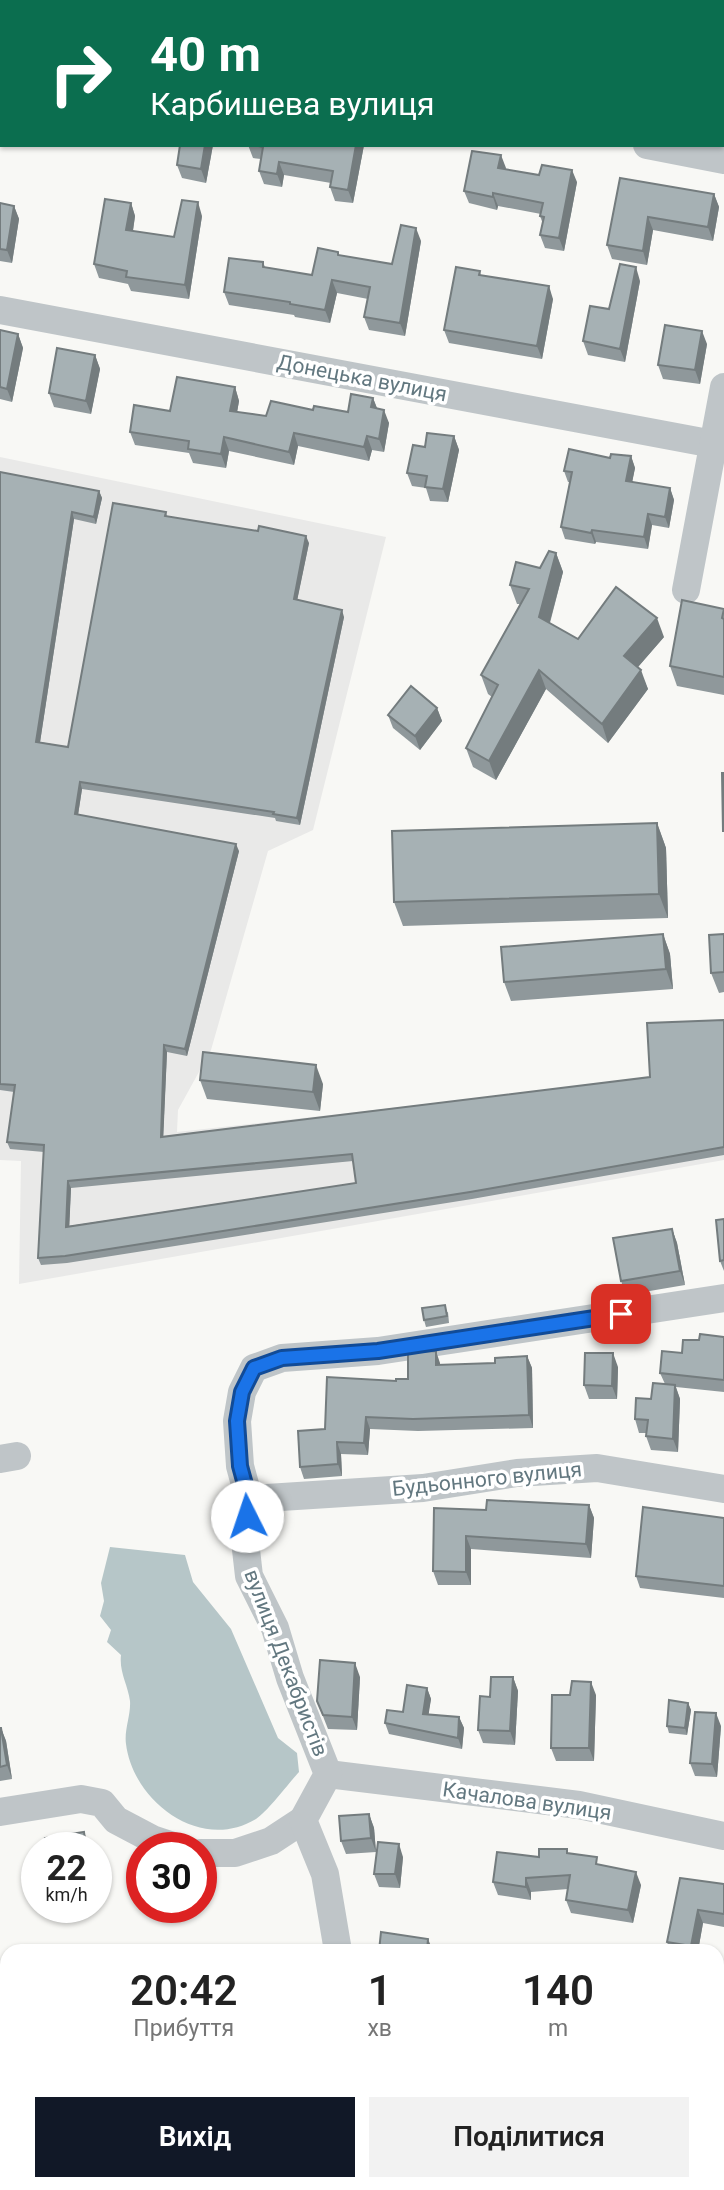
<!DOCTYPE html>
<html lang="uk">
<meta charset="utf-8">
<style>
:root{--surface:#fff;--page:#f2f2f2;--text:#222;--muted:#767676;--accent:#111827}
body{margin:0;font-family:Roboto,sans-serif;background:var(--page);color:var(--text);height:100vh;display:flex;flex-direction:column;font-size:26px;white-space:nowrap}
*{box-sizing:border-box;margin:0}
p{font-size:23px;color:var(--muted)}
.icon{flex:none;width:38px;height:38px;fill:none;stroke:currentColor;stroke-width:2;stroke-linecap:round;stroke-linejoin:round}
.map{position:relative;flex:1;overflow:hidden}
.panel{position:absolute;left:0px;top:1944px;width:724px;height:247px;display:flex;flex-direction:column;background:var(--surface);border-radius:21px 21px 0 0;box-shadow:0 2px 5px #0004}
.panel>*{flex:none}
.top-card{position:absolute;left:0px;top:0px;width:724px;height:147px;box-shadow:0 2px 5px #0004;background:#0b6e4f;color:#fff;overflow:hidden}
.speed{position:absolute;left:21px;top:1832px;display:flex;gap:14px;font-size:35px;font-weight:700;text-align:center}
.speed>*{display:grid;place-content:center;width:91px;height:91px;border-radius:50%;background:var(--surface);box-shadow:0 2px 5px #0004;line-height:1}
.speed small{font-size:18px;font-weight:400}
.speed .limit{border:10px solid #d22;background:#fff;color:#111}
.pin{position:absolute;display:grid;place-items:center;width:60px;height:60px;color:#fff;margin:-30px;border-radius:14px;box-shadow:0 4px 10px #0006}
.me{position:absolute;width:77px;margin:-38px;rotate:356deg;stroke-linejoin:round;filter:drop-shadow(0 0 5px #0008)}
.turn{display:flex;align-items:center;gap:24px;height:147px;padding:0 35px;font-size:32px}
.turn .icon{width:91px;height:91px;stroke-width:2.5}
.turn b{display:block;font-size:49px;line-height:60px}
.eta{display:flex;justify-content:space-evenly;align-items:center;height:119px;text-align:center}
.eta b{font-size:42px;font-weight:600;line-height:49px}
.cta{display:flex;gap:14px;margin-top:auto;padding:14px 35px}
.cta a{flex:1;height:80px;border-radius:0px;background:var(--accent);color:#fff;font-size:28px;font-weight:600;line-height:80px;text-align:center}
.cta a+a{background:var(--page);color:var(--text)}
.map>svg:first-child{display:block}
.built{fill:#e9e9e8}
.water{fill:#b6c6c8}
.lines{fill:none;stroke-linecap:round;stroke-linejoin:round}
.minor{stroke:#bfc5c8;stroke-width:28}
.wall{fill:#8f989b;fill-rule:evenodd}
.shaded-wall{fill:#747c7e}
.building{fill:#a6b1b4;stroke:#747c7e;stroke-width:2;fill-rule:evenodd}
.route-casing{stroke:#114b97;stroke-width:18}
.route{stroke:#1a73e8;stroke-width:12}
.labels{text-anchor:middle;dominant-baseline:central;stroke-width:7;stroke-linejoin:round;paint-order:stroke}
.street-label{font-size:21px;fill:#637880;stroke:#fff}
</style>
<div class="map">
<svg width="724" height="2190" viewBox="0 0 724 2190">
<rect width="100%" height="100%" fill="#f8f8f5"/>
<path class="built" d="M 0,457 L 386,537 L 313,830 L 268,851 L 211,1050 L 178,1110 L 177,1132 L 724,1071 L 724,1160 L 19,1284 L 21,1161 L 0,1160 Z"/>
<g class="water">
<path d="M 110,1547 L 185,1555 L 193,1582 L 231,1629 L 278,1738 L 297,1753 L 299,1772 C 288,1784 268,1811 256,1819 C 200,1853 133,1801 126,1744 C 124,1730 131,1715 130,1701 C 128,1685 119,1672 121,1655 L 107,1642 L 111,1630 L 100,1616 L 104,1601 L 101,1583 Z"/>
<path d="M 215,2184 L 329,2184 L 328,2190 L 215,2190 Z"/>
</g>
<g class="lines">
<g class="minor">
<path d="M 0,23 L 2,23"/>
<path d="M 647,145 L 724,160"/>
<path d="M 0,310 L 724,446"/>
<path d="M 686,590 L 724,387"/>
<path d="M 0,1459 L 17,1456"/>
<path d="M 249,1499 L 423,1488 L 517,1473 L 597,1468 L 724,1489"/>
<path d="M 328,1774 L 579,1805 L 724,1836"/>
<path d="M 0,1812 L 81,1799 L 102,1803 L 116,1820 L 152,1839 L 179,1848"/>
<path d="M 201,1853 L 235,1853 L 271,1841 L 303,1820"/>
<path d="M 338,1951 L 325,1874 L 303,1820 L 328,1774 L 290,1678 L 275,1628 L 249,1576 L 244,1532 L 249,1499 L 240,1466 L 237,1421 L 242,1392 L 254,1368 L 282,1358 L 378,1351 L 724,1298"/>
<path d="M 362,2184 L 362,2190"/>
<path d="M 390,2184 L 422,2190"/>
</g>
</g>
<g class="wall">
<path d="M 180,145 L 213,145 L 206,183 L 182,178 L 177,165 Z"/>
<path d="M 248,145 L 364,145 L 353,203 L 335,201 L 330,187 L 331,183 L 284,175 L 282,187 L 264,184 L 259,171 L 261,159 L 253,158 Z"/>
<path d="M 506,168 L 505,169 L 577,182 L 564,251 L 545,248 L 540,235 L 543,224 L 540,216 L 541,214 L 498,206 L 497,210 L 469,203 L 464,191 Z"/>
<path d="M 620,178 L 714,194 L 719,207 L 713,241 L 653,230 L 647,265 L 612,259 L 607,245 Z"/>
<path d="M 0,203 L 14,206 L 19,219 L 12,263 L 0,261 Z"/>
<path d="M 131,203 L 135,216 L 133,231 L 174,237 L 202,216 L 189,299 L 131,291 L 128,284 L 99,278 L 94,264 Z"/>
<path d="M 421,241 L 405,336 L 369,330 L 364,317 L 368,299 L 337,293 L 330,323 L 295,317 L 294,315 L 229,305 L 224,292 L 263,262 L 265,267 L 312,275 L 338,252 L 339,255 L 392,264 Z"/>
<path d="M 480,271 L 481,276 L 553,299 L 542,359 L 449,343 L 444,330 Z"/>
<path d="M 640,281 L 625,362 L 588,355 L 583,341 L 609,309 Z"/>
<path d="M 0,330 L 18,334 L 23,348 L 12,402 L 0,399 Z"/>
<path d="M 707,344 L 700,384 L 663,379 L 658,365 Z"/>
<path d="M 95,355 L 100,369 L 91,414 L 54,407 L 49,393 Z"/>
<path d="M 235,387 L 239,401 L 237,412 L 266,416 L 313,410 L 348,412 L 373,398 L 377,408 L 389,423 L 384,452 L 372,450 L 369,461 L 298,446 L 294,465 L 229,451 L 226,468 L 193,463 L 189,453 L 135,445 L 130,432 L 170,411 Z"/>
<path d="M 454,436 L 459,450 L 448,502 L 430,501 L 426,488 L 412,486 L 407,473 L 425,447 Z"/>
<path d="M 631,456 L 635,468 L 632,482 L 670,488 L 674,500 L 669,528 L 652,525 L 648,549 L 596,542 L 595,544 L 565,539 L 561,527 L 570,482 L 568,482 L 564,471 L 610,458 Z"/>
<path d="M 0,472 L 99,491 L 102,498 L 96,524 L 74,519 L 40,742 L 68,747 L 166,512 L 167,516 L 309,543 L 297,600 L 344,617 L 300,825 L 276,821 L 275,818 L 82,789 L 78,815 L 239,851 L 187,1056 L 167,1052 L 163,1137 L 650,1077 L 724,1020 L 724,1155 L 472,1199 L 67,1263 L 41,1265 L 38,1258 L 44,1152 L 10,1149 L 7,1142 L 14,1092 L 0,1090 ZM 353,1161 L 356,1183 L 69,1226 L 71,1188 Z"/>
<path d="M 556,553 L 563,572 L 550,623 L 578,639 L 664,637 L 638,667 L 648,689 L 608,743 L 546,689 L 496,780 L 473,767 L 466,748 L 492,697 L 488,694 L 481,675 L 520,604 L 517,604 L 510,585 L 540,568 Z"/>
<path d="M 724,609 L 724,695 L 677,686 L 670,666 Z"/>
<path d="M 437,708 L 442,721 L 420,750 L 393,728 L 388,715 Z"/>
<path d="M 657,823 L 666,848 L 668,918 L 403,926 L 394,902 Z"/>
<path d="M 663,934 L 670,954 L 673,989 L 511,1001 L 504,982 Z"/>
<path d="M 724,934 L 724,992 L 719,993 L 711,973 Z"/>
<path d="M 200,1080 L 323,1084 L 320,1111 L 207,1099 Z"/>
<path d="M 724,1219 L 724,1271 L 720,1261 Z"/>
<path d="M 672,1229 L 677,1243 L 685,1285 L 626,1295 L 621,1281 Z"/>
<path d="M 448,1312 L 449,1323 L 426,1327 L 424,1320 Z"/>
<path d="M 724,1337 L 724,1392 L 676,1387 L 680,1399 L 678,1452 L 651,1450 L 646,1436 L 647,1433 L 639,1433 L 635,1419 L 665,1384 L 660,1373 L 682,1353 L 699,1340 Z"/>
<path d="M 527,1356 L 532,1368 L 533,1428 L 418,1431 L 370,1429 L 368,1455 L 341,1454 L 342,1476 L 304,1479 L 300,1467 L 325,1429 L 396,1381 L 408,1379 L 440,1363 L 440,1365 L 495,1363 Z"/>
<path d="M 618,1367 L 617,1399 L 589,1399 L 584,1385 Z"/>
<path d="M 589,1505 L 594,1518 L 591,1558 L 471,1549 L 471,1585 L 438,1585 L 433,1571 L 486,1510 Z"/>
<path d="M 724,1518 L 724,1598 L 640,1588 L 636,1576 Z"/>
<path d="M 360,1677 L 357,1730 L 328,1729 L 317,1701 Z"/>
<path d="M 513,1677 L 518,1691 L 515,1745 L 483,1743 L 478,1730 L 490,1697 Z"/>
<path d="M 427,1688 L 431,1699 L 428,1714 L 459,1717 L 464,1728 L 462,1749 L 389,1734 L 385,1723 L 403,1712 Z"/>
<path d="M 570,1695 L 596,1695 L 594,1761 L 556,1761 L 551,1748 Z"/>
<path d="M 688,1703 L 691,1710 L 687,1735 L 669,1733 L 667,1726 Z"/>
<path d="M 721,1726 L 717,1777 L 695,1776 L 690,1763 Z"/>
<path d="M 0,1728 L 1,1728 L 6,1741 L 12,1779 L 0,1781 Z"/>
<path d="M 369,1814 L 374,1828 L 376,1852 L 346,1854 L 341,1841 Z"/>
<path d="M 569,1853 L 600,1865 L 641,1885 L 633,1923 L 571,1913 L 566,1900 L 568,1889 L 531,1892 L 531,1900 L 498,1895 L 493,1882 L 539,1857 Z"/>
<path d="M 403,1857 L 400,1888 L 379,1887 L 374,1874 Z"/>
<path d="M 680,1878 L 724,1884 L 724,1927 L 703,1923 L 698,1951 L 670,1951 L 667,1942 Z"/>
<path d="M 600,2184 L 640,2184 L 639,2190 L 632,2190 Z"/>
</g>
<g class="shaded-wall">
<path d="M 723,32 L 724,35 L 724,69 L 723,77 Z"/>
<path d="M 205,145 L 213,145 L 206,183 L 201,169 Z"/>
<path d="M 356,145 L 364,145 L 353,203 L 348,190 Z"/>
<path d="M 501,155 L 506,168 L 503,180 L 498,168 Z"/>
<path d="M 279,162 L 284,175 L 282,187 L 277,174 Z"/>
<path d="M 572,170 L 577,182 L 564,251 L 559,238 Z"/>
<path d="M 493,193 L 498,206 L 497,210 L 493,197 Z"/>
<path d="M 714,194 L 719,207 L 713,241 L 708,227 Z"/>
<path d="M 198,202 L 202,216 L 189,299 L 185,285 Z"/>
<path d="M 131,203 L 135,216 L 131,243 L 126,230 Z"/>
<path d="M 14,206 L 19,219 L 12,263 L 7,250 Z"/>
<path d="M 648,217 L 653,230 L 647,265 L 643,251 Z"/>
<path d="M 416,228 L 421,241 L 405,336 L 400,323 Z"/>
<path d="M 636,267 L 640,281 L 625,362 L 620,349 Z"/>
<path d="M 332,280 L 337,293 L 330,323 L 325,310 Z"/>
<path d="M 549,286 L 553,299 L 542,359 L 537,346 Z"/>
<path d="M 702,331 L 707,344 L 700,384 L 695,370 Z"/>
<path d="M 18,334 L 23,348 L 12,402 L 7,389 Z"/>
<path d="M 95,355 L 100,369 L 91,414 L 86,401 Z"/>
<path d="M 235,387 L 239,401 L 235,424 L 230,411 Z"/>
<path d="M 373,398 L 378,411 L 371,407 Z"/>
<path d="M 384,410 L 389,423 L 384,452 L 379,439 Z"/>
<path d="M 294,433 L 298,446 L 294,465 L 289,452 Z"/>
<path d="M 367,436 L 372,450 L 369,461 L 364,447 Z"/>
<path d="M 454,436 L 459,450 L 448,502 L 443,489 Z"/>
<path d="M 224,437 L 229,451 L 226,468 L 221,454 Z"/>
<path d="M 631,456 L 635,468 L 630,493 L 626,481 Z"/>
<path d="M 670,488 L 674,500 L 669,528 L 665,517 Z"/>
<path d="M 99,491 L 102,498 L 96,524 L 94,517 Z"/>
<path d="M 72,512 L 74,519 L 39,749 L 36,742 Z"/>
<path d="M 648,514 L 652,525 L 648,549 L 644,537 Z"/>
<path d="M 592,530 L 596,542 L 595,544 L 591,533 Z"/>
<path d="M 306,536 L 309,543 L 296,606 L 294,599 Z"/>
<path d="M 556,553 L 563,572 L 546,636 L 539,617 Z"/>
<path d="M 342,610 L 344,617 L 300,825 L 297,818 Z"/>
<path d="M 657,618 L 664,637 L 631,675 L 624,656 Z"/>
<path d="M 539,670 L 546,689 L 496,780 L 489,761 Z"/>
<path d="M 641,670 L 648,689 L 608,743 L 602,724 Z"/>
<path d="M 437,708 L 442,721 L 420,750 L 415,736 Z"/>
<path d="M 80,782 L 82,789 L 77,821 L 75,814 Z"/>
<path d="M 657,823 L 666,848 L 668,918 L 659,894 Z"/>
<path d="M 236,844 L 239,851 L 187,1056 L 185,1049 Z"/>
<path d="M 663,934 L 670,954 L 673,989 L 666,969 Z"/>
<path d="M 164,1045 L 167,1052 L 163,1144 L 161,1137 Z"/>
<path d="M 316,1065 L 323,1084 L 320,1111 L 313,1092 Z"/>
<path d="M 68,1181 L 71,1188 L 69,1234 L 66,1227 Z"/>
<path d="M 672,1229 L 677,1243 L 685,1285 L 680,1271 Z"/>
<path d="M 436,1351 L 440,1363 L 440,1377 L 436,1365 Z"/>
<path d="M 613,1353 L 618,1367 L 617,1399 L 612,1386 Z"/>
<path d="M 527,1356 L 532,1368 L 533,1428 L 529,1415 Z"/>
<path d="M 675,1385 L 680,1399 L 678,1452 L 673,1439 Z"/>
<path d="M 366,1417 L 370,1429 L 368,1455 L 364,1443 Z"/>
<path d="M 337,1442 L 341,1454 L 342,1476 L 338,1464 Z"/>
<path d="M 589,1505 L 594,1518 L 591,1558 L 586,1544 Z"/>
<path d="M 466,1536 L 471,1549 L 471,1585 L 466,1572 Z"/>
<path d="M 355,1663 L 360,1677 L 357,1730 L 352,1717 Z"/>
<path d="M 513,1677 L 518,1691 L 515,1745 L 510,1731 Z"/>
<path d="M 591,1682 L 596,1695 L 594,1761 L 589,1748 Z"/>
<path d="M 427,1688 L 431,1699 L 427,1725 L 423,1714 Z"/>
<path d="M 688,1703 L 691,1710 L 687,1735 L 685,1728 Z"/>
<path d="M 716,1713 L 721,1726 L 717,1777 L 712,1764 Z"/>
<path d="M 459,1717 L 464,1728 L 462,1749 L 458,1738 Z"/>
<path d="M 1,1728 L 6,1741 L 12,1779 L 7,1765 Z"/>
<path d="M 369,1814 L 374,1828 L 376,1852 L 371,1838 Z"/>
<path d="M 84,1832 L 89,1845 L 89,1848 L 86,1848 Z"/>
<path d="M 399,1844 L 403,1857 L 400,1888 L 395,1874 Z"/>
<path d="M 636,1872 L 641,1885 L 633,1923 L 628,1910 Z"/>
<path d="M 526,1878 L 531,1892 L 531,1900 L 526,1887 Z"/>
<path d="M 698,1910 L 703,1923 L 698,1951 L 693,1951 L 691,1946 Z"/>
<path d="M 428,1939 L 433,1951 L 427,1951 Z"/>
<path d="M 138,2184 L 141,2184 L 142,2190 L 138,2190 Z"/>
</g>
<g class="building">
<path d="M 68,0 L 91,0 L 90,2 L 67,2 Z"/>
<path d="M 193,0 L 236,0 L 236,2 L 192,2 Z"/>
<path d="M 277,0 L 307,0 L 307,2 L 276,2 Z"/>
<path d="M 335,0 L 385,0 L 385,2 L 343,2 Z"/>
<rect x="723" y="79" width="1" height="26"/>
<path d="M 180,145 L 205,145 L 201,169 L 177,165 Z"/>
<path d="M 254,145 L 356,145 L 348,190 L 330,187 L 333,171 L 279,162 L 277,174 L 259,171 L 263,147 Z"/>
<path d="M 472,151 L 501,155 L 498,168 L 539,175 L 542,165 L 572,170 L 559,238 L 540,235 L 544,217 L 540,216 L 543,203 L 493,193 L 493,197 L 464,191 Z"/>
<path d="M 620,178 L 714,194 L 708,227 L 648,217 L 643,251 L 607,245 Z"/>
<path d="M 105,199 L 131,203 L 126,230 L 174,237 L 182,200 L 198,202 L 185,285 L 126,277 L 127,271 L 94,264 Z"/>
<path d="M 0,203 L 14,206 L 7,250 L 0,249 Z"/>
<path d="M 401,225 L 416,228 L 400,323 L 364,317 L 370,287 L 332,280 L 325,310 L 290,304 L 290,302 L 224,292 L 229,258 L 263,262 L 263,267 L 312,275 L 318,248 L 338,252 L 338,255 L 392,264 Z"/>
<path d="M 620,264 L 636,267 L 620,349 L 583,341 L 590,306 L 609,309 Z"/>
<path d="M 456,267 L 480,271 L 479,275 L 549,286 L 537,346 L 444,330 Z"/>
<path d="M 665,325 L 702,331 L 695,370 L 658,365 Z"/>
<path d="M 0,330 L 18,334 L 7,389 L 0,387 Z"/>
<path d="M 57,348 L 95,355 L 86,401 L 49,393 Z"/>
<path d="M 177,377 L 235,387 L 230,411 L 266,416 L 271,401 L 313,410 L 314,406 L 348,412 L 351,394 L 373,398 L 371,407 L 384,410 L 379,439 L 367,436 L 364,447 L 294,433 L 289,452 L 224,437 L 221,454 L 188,449 L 189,441 L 130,432 L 134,405 L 170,411 Z"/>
<path d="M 427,433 L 454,436 L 443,489 L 425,487 L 427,476 L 407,473 L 413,445 L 425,447 Z"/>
<path d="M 569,449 L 610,458 L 611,454 L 631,456 L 626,481 L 670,488 L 665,517 L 648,514 L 644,537 L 592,530 L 591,533 L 561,527 L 572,472 L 564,471 Z"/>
<path d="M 0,472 L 99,491 L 94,517 L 72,512 L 36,742 L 68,747 L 113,503 L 166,512 L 165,516 L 258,531 L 259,526 L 306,536 L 294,599 L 342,610 L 297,818 L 273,814 L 274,812 L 80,782 L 75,814 L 236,844 L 185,1049 L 164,1045 L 161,1137 L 650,1077 L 647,1023 L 724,1020 L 724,1147 L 470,1192 L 65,1256 L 38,1258 L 44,1145 L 7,1142 L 15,1085 L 0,1084 ZM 352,1154 L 356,1183 L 66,1227 L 68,1181 Z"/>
<path d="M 549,551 L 556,553 L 539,617 L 578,639 L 616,587 L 657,618 L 624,656 L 641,670 L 602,724 L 539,670 L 489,761 L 466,748 L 498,685 L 481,675 L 529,589 L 510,585 L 516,562 L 540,568 Z"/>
<path d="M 682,600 L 724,609 L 722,618 L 724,619 L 724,677 L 670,666 Z"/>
<path d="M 411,686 L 437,708 L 415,736 L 388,715 Z"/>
<path d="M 722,773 L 724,773 L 724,831 L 723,831 Z"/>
<path d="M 657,823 L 659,894 L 394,902 L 392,831 Z"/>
<path d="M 663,934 L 666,969 L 504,982 L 501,947 Z"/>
<path d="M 724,934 L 724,972 L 711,973 L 709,935 Z"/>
<path d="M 203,1052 L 316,1065 L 313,1092 L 200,1080 Z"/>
<path d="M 724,1219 L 724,1260 L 720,1261 L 716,1220 Z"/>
<path d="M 672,1229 L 680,1271 L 621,1281 L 613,1238 Z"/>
<path d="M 445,1305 L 447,1316 L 424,1320 L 422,1308 Z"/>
<path d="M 700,1334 L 724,1337 L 724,1380 L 660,1373 L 662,1351 L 682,1353 L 683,1340 L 699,1340 Z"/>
<path d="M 436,1351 L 436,1365 L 495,1363 L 495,1358 L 527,1356 L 529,1415 L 413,1419 L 366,1417 L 364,1443 L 337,1442 L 338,1464 L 300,1467 L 298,1431 L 325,1429 L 327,1377 L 396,1381 L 396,1379 L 408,1379 L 408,1352 Z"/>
<path d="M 585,1353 L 613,1353 L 612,1386 L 584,1385 Z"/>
<path d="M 653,1383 L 675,1385 L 673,1439 L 646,1436 L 648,1420 L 635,1419 L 636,1398 L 651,1399 Z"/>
<path d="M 487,1500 L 589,1505 L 586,1544 L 466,1536 L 466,1572 L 433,1571 L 434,1508 L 486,1510 Z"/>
<path d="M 643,1507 L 724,1518 L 724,1586 L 636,1576 Z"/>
<path d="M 320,1660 L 355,1663 L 352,1717 L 323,1715 L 317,1701 Z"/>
<path d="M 491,1677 L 513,1677 L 510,1731 L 478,1730 L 480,1696 L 490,1697 Z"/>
<path d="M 572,1681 L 591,1682 L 589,1748 L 551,1748 L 552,1695 L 570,1695 Z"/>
<path d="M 407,1685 L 427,1688 L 423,1714 L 459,1717 L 458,1738 L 385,1723 L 387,1710 L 403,1712 Z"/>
<path d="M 669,1700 L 688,1703 L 685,1728 L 667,1726 Z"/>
<path d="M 695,1712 L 716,1713 L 712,1764 L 690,1763 Z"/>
<path d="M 0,1728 L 1,1728 L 7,1765 L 0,1767 Z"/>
<path d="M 369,1814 L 371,1838 L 341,1841 L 339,1816 Z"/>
<path d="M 84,1832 L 86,1848 L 47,1848 L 45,1838 Z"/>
<path d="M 378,1842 L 399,1844 L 395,1874 L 374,1874 Z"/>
<path d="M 539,1849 L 567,1849 L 567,1853 L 597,1857 L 596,1864 L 636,1872 L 628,1910 L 566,1900 L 570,1875 L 526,1878 L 526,1887 L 493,1882 L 497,1852 L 539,1857 Z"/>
<path d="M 680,1878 L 724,1884 L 724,1914 L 698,1910 L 691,1946 L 667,1942 Z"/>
<path d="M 381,1932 L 428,1939 L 427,1951 L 379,1951 Z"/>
<path d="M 718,2141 L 724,2142 L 724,2190 L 683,2190 L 684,2184 L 718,2184 Z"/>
<path d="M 91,2184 L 138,2184 L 138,2190 L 92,2190 Z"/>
<path d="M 658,2184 L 677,2184 L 676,2190 L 657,2190 Z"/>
</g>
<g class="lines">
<defs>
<path id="route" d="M 247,1516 L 249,1499 L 240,1466 L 237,1421 L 242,1392 L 254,1368 L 282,1358 L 378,1351 L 621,1314"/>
</defs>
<use href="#route" class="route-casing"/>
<use href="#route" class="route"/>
</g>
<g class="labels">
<g class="street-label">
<text transform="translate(362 378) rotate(11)">Донецька вулиця</text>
<text transform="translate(487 1479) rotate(-6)">Будьонного вулиця</text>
<text transform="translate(286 1663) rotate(69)">вулиця Декабристів</text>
<text transform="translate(527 1801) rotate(8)">Качалова вулиця</text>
</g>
</g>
</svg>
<div class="speed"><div>22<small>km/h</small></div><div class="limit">30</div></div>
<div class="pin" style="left:621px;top:1314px;background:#d93025"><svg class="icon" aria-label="arrive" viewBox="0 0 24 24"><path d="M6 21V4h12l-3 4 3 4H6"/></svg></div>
<svg class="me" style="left:247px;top:1516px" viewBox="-20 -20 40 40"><circle r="19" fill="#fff"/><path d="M0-13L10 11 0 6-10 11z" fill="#1a73e8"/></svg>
<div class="top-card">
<div class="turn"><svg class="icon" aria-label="right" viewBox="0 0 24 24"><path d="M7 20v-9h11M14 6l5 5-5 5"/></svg><div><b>40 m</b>Карбишева вулиця</div></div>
</div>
<section class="panel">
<div class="eta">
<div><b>20:42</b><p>Прибуття</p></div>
<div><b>1</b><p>хв</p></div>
<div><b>140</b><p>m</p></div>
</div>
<div class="cta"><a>Вихід</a><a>Поділитися</a></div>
</section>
</div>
